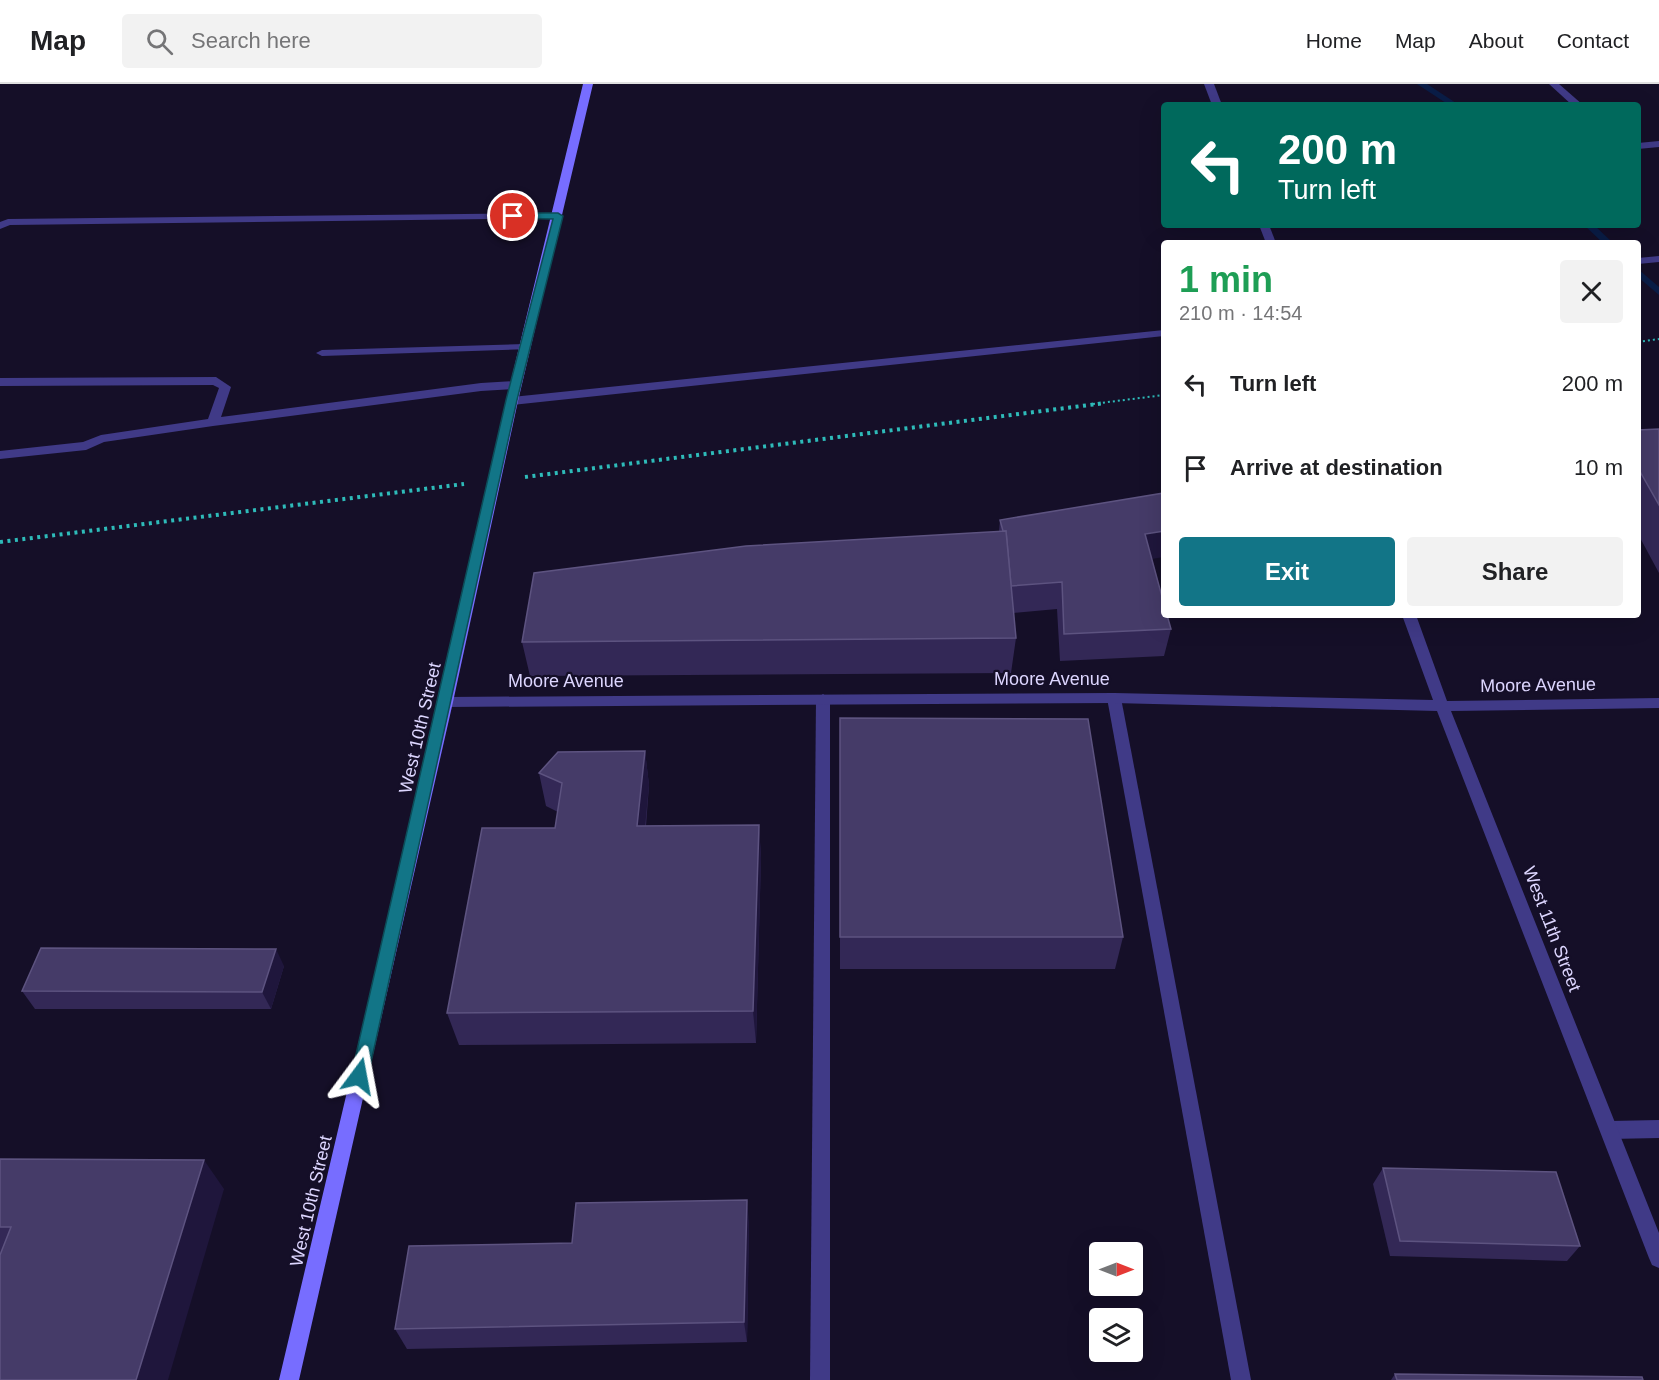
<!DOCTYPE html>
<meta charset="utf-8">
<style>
:root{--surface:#fff;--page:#f2f2f2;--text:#202124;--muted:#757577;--line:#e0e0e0;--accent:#127587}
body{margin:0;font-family:Helvetica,sans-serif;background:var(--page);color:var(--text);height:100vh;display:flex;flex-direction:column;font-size:22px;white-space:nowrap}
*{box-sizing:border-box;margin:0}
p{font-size:20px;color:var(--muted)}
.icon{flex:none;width:33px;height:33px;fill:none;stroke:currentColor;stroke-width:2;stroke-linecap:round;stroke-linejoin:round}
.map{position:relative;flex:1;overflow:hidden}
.panel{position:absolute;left:1161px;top:156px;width:480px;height:378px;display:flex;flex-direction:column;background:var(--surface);border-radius:6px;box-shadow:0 6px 24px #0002}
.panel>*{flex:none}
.hud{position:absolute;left:1161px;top:18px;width:480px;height:126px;border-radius:6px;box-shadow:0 6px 24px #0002;background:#00695c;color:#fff;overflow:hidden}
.needle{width:39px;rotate:90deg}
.tools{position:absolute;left:1089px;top:1158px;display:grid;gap:12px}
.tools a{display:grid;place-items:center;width:54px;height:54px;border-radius:6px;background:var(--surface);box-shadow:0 6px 24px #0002;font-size:30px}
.pin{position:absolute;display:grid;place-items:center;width:51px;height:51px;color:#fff;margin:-26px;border:3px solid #fff;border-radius:50%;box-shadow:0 2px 6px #0007}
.me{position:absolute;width:66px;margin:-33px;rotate:13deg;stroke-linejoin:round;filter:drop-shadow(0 0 4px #0008)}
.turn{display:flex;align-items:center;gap:21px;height:126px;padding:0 18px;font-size:27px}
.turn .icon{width:78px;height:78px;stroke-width:2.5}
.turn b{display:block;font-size:42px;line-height:51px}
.round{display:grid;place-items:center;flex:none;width:63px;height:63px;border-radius:6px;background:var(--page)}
.overview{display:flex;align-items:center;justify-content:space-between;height:102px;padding:0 18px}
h1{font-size:36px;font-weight:700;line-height:45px;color:#1e9e55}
.action{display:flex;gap:12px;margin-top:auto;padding:12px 18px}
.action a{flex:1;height:69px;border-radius:6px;background:var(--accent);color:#fff;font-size:24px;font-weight:700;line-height:69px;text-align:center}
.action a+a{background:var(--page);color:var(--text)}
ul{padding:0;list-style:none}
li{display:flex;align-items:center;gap:18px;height:84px;padding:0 18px}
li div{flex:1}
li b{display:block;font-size:22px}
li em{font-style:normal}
header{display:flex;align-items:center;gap:36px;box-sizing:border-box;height:84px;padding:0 30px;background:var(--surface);border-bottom:2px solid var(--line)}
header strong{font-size:28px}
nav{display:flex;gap:33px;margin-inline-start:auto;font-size:21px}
.search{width:420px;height:54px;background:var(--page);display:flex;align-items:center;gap:15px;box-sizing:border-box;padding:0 21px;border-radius:6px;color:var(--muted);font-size:22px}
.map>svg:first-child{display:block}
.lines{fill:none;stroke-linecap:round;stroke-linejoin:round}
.stream{fill:#0a1d47;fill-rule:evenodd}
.path-far1{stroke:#2ebbb9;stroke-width:2;stroke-dasharray:2 3;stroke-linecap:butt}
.path{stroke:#2ebbb9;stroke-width:4;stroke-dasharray:3 4.5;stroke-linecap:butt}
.lane{fill:#403a87;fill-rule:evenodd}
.street{fill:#403a87;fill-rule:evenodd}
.secondary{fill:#776dff;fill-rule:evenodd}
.wall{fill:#332856}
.shaded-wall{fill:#1f163c}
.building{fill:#453b68;stroke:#5d5380;stroke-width:1.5}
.route{fill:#127587;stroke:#0c4c58;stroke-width:1.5}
.labels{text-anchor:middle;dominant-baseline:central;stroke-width:4.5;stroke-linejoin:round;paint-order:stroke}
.street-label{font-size:18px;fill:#ddd6ff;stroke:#150f28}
</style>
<header>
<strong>Map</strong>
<div class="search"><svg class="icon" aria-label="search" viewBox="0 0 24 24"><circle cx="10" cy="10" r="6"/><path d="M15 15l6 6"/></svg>Search here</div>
<nav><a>Home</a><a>Map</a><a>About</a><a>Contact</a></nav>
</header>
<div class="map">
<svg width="1659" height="1296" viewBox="0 0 1659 1296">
<rect width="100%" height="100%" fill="#150f28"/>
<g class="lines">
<g class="stream">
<path d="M 1417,0 L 1427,0 L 1459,21 L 1449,21 Z"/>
<path d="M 1584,141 L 1594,141 L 1613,159 L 1603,159 Z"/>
<path d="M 1638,185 L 1659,203 L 1659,211 L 1638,193 Z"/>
</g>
<g class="path-far1">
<path d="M 1638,258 L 1659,255"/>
<path d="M 1093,320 L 1164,311"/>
</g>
<g class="path">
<path d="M 525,393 L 1105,319"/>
<path d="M 0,458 L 464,400"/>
</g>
<g class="lane">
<path d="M 1549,0 L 1559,0 L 1583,21 L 1572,21 Z"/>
<path d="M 1659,57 L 1659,63 L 1638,65 L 1638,59 Z"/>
<path d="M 558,129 L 562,130 L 562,134 L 10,141 L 0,145 L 0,138 L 8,135 Z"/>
<path d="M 525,260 L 531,263 L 529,265 L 322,272 L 316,269 L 322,266 Z"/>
<path d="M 216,293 L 231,303 L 221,333 L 481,299 L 515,297 L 521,301 L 515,305 L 481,307 L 213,342 L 104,358 L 86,366 L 0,375 L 0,367 L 83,358 L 101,351 L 208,335 L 219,304 L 213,301 L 0,302 L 0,294 Z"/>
<path d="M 1114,609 L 1121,614 L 1251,1296 L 1231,1296 L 1107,614 Z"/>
<path d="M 823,610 L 830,615 L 830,1296 L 810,1296 L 816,615 Z"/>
<path d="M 1659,1036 L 1659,1054 L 1610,1055 L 1603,1052 L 1601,1046 L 1603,1040 L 1610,1037 Z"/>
</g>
<g class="street">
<path d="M 1204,0 L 1214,0 L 1222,21 L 1212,21 Z"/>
<path d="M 1259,141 L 1269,141 L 1276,159 L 1266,159 Z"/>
<path d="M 1659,172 L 1659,178 L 1638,180 L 1638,174 Z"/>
<path d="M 1164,246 L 1164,252 L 512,321 L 506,317 L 512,313 Z"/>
<path d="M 1402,531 L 1416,531 L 1447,617 L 1659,614 L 1659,624 L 1451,627 L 1659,1149 L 1659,1184 L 1652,1181 L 1649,1174 L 1437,627 L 1114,619 L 446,623 L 439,618 L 446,613 L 1114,609 L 1433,616 Z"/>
</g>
<path class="secondary" d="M 583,0 L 593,0 L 518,317 L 453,618 L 299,1296 L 279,1296 L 439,618 L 506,317 Z"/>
</g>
<g class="wall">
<path d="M 1659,345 L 1659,489 L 1638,450 L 1638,346 Z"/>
<path d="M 1000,436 L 1152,475 L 1171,545 L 1164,572 L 1060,577 L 1057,525 L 1013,529 L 1016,554 L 1011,589 L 530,592 L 522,558 L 999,447 Z"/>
<path d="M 840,634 L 1123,853 L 1115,885 L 840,885 Z"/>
<path d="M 645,667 L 649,701 L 646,742 L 759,741 L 761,774 L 756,959 L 459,961 L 447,929 L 555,744 L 558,728 L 546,722 L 539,689 Z"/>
<path d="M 284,882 L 271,925 L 35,925 L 22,907 Z"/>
<path d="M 0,1075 L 224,1105 L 0,1296 Z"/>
<path d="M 1383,1084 L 1580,1162 L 1567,1177 L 1390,1172 L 1373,1100 Z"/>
<path d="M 749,1138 L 747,1258 L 407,1265 L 395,1245 L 572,1159 Z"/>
<path d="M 1395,1290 L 1643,1296 L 1391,1296 Z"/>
</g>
<g class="shaded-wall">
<path d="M 1164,447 L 1164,473 L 1139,477 L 1145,450 Z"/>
<path d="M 645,667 L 649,701 L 642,775 L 637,742 Z"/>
<path d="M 759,741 L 761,774 L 756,959 L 753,927 Z"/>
<path d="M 276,865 L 284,882 L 271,925 L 262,908 Z"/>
<path d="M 204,1076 L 224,1105 L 168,1296 L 136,1296 Z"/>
<path d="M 747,1116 L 749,1138 L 747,1258 L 744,1238 Z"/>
</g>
<g class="building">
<path d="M 1659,345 L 1659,421 L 1638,384 L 1638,346 Z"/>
<path d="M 1164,409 L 1164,447 L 1145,450 L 1164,520 L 1164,531 L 1167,531 L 1171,545 L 1064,550 L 1062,498 L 1011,502 L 1006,447 L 1003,447 L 1000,436 Z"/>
<path d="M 1006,447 L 1016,554 L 522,558 L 534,489 L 746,462 Z"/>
<path d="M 840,634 L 1088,635 L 1123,853 L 840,853 Z"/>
<path d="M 645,667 L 637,742 L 759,741 L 753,927 L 447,929 L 482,744 L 555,744 L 562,699 L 539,689 L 558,668 Z"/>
<path d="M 41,864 L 276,865 L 262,908 L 22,907 Z"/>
<path d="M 0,1075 L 204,1076 L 136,1296 L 0,1296 L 0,1171 L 11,1143 L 0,1143 Z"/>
<path d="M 1383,1084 L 1556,1088 L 1580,1162 L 1400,1157 Z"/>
<path d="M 747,1116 L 744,1238 L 395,1245 L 409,1162 L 572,1159 L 576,1119 Z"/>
<path d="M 1395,1290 L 1642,1293 L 1643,1296 L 1397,1296 Z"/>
</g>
<path class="route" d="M 513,129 L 558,129 L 563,132 L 517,316 L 368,992 L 365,997 L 359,999 L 354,997 L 351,992 L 506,316 L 553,135 L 510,134 L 508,132 Z"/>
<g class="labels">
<g class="street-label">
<text x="1052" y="595">Moore Avenue</text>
<text x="566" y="597">Moore Avenue</text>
<text transform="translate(1538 601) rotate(-1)">Moore Avenue</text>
<text transform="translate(420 644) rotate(-77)">West 10th Street</text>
<text transform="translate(1552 845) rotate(69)">West 11th Street</text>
<text transform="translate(311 1117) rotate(-77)">West 10th Street</text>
</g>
</g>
</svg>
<div class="tools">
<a><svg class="needle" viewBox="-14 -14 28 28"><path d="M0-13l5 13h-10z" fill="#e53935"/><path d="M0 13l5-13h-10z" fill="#757577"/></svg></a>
<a><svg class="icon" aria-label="layers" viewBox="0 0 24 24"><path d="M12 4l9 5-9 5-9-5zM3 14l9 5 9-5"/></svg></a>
</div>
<div class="pin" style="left:513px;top:132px;background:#d93025"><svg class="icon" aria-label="arrive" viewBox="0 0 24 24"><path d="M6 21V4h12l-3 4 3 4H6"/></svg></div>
<svg class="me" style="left:359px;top:992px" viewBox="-20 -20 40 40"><path d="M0-17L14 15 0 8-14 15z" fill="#127587" stroke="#fff" stroke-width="4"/></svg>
<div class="hud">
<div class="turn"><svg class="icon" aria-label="left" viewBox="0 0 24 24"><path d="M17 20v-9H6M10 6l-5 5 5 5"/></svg><div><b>200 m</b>Turn left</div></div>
</div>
<section class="panel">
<div class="overview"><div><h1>1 min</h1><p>210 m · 14:54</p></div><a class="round"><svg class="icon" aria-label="close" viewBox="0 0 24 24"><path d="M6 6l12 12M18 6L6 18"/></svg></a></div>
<ul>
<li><svg class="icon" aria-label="left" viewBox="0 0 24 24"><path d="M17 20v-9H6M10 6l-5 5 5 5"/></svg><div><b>Turn left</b></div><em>200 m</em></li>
<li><svg class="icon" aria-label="arrive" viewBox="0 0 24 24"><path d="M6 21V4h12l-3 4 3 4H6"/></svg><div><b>Arrive at destination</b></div><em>10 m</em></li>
</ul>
<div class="action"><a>Exit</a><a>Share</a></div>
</section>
</div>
